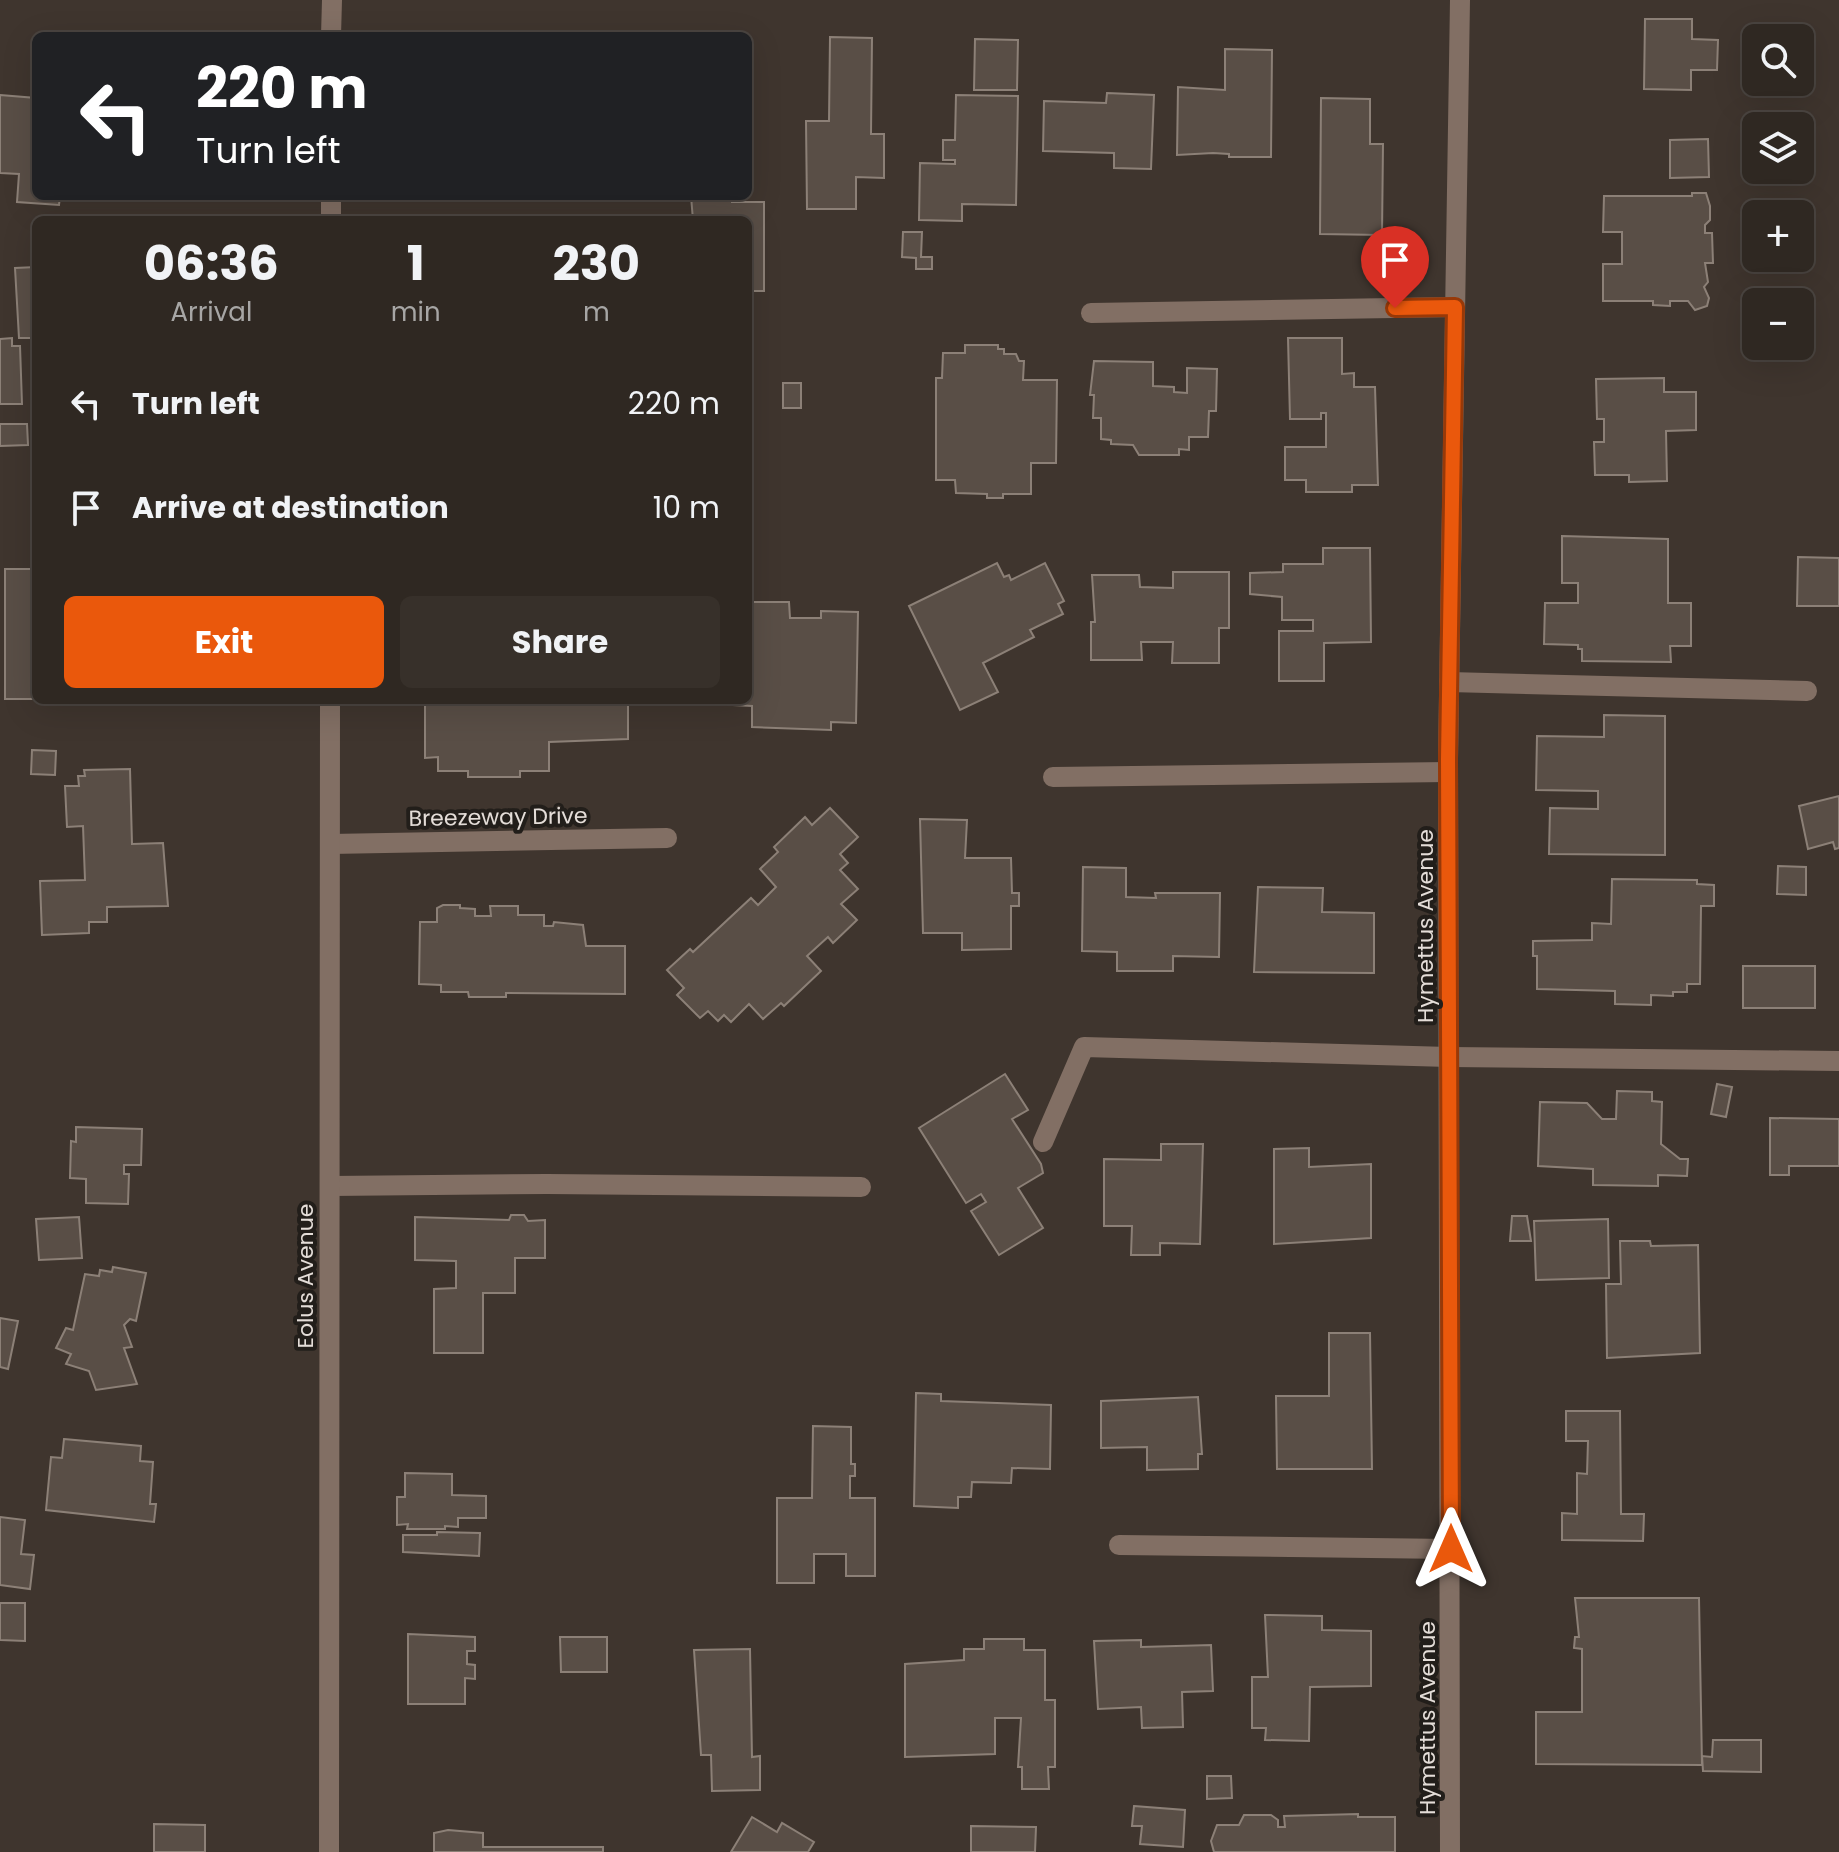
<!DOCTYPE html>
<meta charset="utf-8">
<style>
:root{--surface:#2f2822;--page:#37302a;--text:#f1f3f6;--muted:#a7a6a5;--line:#4a4440;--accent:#ea580c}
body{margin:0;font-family:Poppins,sans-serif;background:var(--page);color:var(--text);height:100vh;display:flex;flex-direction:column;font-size:30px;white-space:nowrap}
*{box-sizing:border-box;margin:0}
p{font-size:26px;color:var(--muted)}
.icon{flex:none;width:44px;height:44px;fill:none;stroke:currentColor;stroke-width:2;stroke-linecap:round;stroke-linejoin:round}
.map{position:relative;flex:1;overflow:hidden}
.panel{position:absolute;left:32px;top:216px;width:720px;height:488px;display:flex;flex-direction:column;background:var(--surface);border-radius:12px;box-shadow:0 8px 32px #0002,0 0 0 2px var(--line)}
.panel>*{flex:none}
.top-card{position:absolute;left:32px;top:32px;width:720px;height:168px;border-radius:12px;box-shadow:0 8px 32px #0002,0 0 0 2px var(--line);background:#202124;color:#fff;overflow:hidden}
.buttons{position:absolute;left:1742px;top:24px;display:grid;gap:16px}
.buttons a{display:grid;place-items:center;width:72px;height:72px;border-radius:12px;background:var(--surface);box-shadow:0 8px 32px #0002,0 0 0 2px var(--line);font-size:40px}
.pin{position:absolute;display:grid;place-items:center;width:68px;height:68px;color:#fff;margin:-82px -34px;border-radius:50% 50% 50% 0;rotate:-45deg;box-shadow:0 0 8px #0007}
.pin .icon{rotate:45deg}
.me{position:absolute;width:88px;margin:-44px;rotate:0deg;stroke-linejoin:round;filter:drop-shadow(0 0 6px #0008)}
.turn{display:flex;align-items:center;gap:28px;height:168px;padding:0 32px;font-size:36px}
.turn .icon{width:104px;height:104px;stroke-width:2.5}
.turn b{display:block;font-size:56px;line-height:68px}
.eta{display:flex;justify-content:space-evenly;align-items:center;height:136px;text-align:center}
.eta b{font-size:48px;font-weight:700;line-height:56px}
.primary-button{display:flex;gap:16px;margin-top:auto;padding:16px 32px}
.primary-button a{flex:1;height:92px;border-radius:12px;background:var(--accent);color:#fff;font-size:32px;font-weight:700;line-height:92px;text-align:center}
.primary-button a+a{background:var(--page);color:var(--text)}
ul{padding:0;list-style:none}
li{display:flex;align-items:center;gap:24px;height:104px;padding:0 32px}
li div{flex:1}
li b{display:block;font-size:30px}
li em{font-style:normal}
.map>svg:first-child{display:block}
.building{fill:#594e46;stroke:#8c8077;stroke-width:2}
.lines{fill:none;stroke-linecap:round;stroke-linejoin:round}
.minor{stroke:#826f64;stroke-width:20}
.route-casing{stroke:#983908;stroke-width:20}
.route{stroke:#ea580c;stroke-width:14}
.labels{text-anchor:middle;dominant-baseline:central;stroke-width:8;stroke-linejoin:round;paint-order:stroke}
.street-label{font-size:22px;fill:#e4ddd8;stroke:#221e1a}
</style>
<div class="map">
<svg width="1839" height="1852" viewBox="0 0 1839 1852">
<rect width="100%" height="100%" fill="#3f352e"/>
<g class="building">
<path d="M 1645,19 L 1692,19 L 1692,39 L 1718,40 L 1717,70 L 1691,70 L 1691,90 L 1644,89 Z"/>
<rect x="462" y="32" width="46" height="4"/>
<path d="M 830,37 L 872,38 L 871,134 L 884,134 L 884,178 L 856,177 L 856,209 L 807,209 L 806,121 L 829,121 Z"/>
<path d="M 975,39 L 1018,40 L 1017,90 L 974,90 Z"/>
<path d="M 1225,49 L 1272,50 L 1271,157 L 1229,157 L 1229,154 L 1213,153 L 1177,155 L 1178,87 L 1225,90 Z"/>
<path d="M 1107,93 L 1154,95 L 1151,169 L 1114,168 L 1114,153 L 1043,151 L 1044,101 L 1106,103 Z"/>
<path d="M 0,95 L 36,98 L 36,196 L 60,196 L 59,205 L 17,202 L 19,174 L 0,173 Z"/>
<path d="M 956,95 L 1018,96 L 1016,205 L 962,204 L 962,221 L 919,220 L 920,163 L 955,164 L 955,160 L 943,160 L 943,140 L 955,140 Z"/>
<path d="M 1321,98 L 1370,99 L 1370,144 L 1383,144 L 1382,235 L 1320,234 Z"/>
<path d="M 1708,139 L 1709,177 L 1670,178 L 1670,140 Z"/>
<path d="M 1692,193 L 1706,193 L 1710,206 L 1710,220 L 1705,225 L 1705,233 L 1712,233 L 1713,263 L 1705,263 L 1708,282 L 1704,287 L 1709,298 L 1707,306 L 1695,310 L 1688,301 L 1670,301 L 1670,306 L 1653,305 L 1653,301 L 1603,301 L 1603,264 L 1622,264 L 1622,232 L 1603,232 L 1604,196 L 1692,196 Z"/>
<path d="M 691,196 L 732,196 L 732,202 L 764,202 L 764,291 L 751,291 L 748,287 L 748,220 L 693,220 Z"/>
<path d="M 903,232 L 922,232 L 921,257 L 932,257 L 932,269 L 916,269 L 916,258 L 902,257 Z"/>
<path d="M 36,267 L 36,338 L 19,338 L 15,268 Z"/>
<path d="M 12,338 L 12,346 L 20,346 L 22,404 L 0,404 L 0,339 Z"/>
<path d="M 1288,338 L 1342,338 L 1342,374 L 1354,373 L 1354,387 L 1375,387 L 1378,485 L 1352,485 L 1352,492 L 1306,492 L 1306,480 L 1285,480 L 1285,447 L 1326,447 L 1326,413 L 1321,413 L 1321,419 L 1290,419 Z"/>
<path d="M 965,345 L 998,345 L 998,349 L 1004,349 L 1004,354 L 1016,354 L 1019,361 L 1024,361 L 1023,380 L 1057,380 L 1056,463 L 1031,463 L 1031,494 L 1003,494 L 1003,498 L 987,498 L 987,494 L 956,493 L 955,480 L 936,480 L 936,378 L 942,378 L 943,353 L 965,353 Z"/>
<path d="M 1094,361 L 1153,362 L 1153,386 L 1174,387 L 1174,392 L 1187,393 L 1187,368 L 1217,369 L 1216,411 L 1209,411 L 1208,437 L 1189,437 L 1189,450 L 1179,449 L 1179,455 L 1139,455 L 1133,445 L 1111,444 L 1111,440 L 1101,439 L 1101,418 L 1093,418 L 1094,395 L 1090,395 Z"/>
<path d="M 1664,378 L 1664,392 L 1696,392 L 1696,430 L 1666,431 L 1667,481 L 1629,482 L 1629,475 L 1595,475 L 1594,442 L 1604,442 L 1604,419 L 1597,419 L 1596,379 Z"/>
<rect x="783" y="383" width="18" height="25"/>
<path d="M 0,424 L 27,424 L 28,445 L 0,446 Z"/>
<path d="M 1562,536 L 1668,539 L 1668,603 L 1691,603 L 1691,646 L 1670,646 L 1671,662 L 1582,661 L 1582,649 L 1578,649 L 1578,645 L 1544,644 L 1545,603 L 1578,603 L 1578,583 L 1562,583 Z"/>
<path d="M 1323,548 L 1370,548 L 1371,642 L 1324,643 L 1324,681 L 1279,681 L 1279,631 L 1313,631 L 1313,620 L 1282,620 L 1282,597 L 1250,594 L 1250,573 L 1283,572 L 1283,564 L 1323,564 Z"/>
<path d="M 1798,557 L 1839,558 L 1839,606 L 1797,606 Z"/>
<path d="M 997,563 L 1004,577 L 1009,575 L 1011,580 L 1045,563 L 1064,601 L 1058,604 L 1063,614 L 1030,630 L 1034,637 L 983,663 L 998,692 L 960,710 L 909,606 Z"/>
<rect x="5" y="569" width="31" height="130"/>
<path d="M 1173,572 L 1229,572 L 1229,628 L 1219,628 L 1219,663 L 1172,663 L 1173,642 L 1141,642 L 1142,660 L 1091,660 L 1091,622 L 1095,622 L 1092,575 L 1139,575 L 1140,587 L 1173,588 Z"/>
<path d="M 748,602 L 789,602 L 790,618 L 821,618 L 821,611 L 858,612 L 856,723 L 831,722 L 831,730 L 752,727 L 752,706 L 675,702 L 748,700 Z"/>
<path d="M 425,700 L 628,700 L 628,739 L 549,742 L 549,771 L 520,771 L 520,777 L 468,777 L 468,771 L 438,771 L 438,757 L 425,758 Z"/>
<path d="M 1604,715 L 1665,716 L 1665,855 L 1549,854 L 1550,808 L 1598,809 L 1598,791 L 1536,790 L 1537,736 L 1604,737 Z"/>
<path d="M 32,750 L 56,751 L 55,775 L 31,774 Z"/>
<path d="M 130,769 L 132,844 L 163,843 L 168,906 L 107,907 L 107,922 L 89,922 L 89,933 L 42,935 L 40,881 L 85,880 L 83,826 L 67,827 L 65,786 L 79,786 L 78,776 L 85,776 L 84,770 Z"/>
<path d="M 1839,796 L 1839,848 L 1835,849 L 1833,842 L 1808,849 L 1799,806 Z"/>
<path d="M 830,808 L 858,837 L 840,854 L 848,863 L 840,870 L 858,889 L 841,904 L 857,920 L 833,943 L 828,937 L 807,956 L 821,971 L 784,1006 L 781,1003 L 763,1019 L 749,1004 L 731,1022 L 724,1015 L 718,1021 L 708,1011 L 700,1018 L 677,995 L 684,988 L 667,970 L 690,949 L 693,952 L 751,898 L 758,905 L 776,887 L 760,869 L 778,852 L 774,847 L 805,817 L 812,825 Z"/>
<path d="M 920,819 L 967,820 L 965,858 L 1011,858 L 1012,893 L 1019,893 L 1019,906 L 1011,906 L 1011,949 L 962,950 L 962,933 L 923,933 Z"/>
<path d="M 1778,866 L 1806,867 L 1806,895 L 1777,894 Z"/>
<path d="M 1083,867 L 1126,868 L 1126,897 L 1156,898 L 1155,893 L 1220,893 L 1219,957 L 1173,956 L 1173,971 L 1117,971 L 1117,952 L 1082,951 Z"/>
<path d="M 1612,879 L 1697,880 L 1697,884 L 1714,885 L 1714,906 L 1701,906 L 1700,984 L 1687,984 L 1687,992 L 1673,992 L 1673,996 L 1651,995 L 1651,1005 L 1615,1004 L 1615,991 L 1537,989 L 1537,956 L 1533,956 L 1533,941 L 1592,940 L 1592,923 L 1611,924 Z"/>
<path d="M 1258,887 L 1323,888 L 1322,912 L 1374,913 L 1374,973 L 1254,972 Z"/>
<path d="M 443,905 L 460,905 L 460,908 L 475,909 L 475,916 L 491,916 L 490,906 L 518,906 L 518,915 L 544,915 L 544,926 L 553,926 L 554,922 L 583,925 L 586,946 L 625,946 L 625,994 L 506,993 L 506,997 L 469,997 L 468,992 L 441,992 L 441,985 L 419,984 L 420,922 L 437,922 L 437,908 Z"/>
<rect x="1743" y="966" width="72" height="42"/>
<path d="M 1005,1074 L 1028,1110 L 1012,1119 L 1041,1164 L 1043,1173 L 1018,1188 L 1043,1228 L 999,1255 L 971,1211 L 986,1202 L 981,1194 L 966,1203 L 919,1128 Z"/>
<path d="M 1717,1084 L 1732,1087 L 1726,1117 L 1711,1114 Z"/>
<path d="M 1617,1091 L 1652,1092 L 1652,1101 L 1662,1102 L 1661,1144 L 1680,1159 L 1688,1159 L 1687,1176 L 1658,1175 L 1658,1186 L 1593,1185 L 1593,1169 L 1538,1166 L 1540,1102 L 1587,1103 L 1602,1119 L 1616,1119 Z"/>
<path d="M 1770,1118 L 1839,1119 L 1839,1166 L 1789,1166 L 1789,1175 L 1770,1175 Z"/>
<path d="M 76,1127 L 142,1129 L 141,1165 L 124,1165 L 124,1174 L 129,1174 L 128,1204 L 86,1203 L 86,1179 L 70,1178 L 71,1141 L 76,1142 Z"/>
<path d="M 1161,1144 L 1203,1144 L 1200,1244 L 1160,1243 L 1160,1255 L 1131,1255 L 1132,1226 L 1104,1226 L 1104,1159 L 1161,1160 Z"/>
<path d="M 1309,1148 L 1309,1167 L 1371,1164 L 1371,1238 L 1274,1244 L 1274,1149 Z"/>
<path d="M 511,1215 L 524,1215 L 528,1221 L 545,1220 L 545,1258 L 515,1258 L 515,1293 L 483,1293 L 483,1353 L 434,1353 L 434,1289 L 456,1288 L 456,1261 L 415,1260 L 415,1217 L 509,1220 Z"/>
<path d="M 1512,1216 L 1527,1216 L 1531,1241 L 1510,1241 Z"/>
<path d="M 79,1217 L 82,1258 L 39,1260 L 36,1219 Z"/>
<path d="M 1608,1219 L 1609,1278 L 1536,1280 L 1534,1221 Z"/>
<path d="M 1620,1241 L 1650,1241 L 1651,1246 L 1698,1245 L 1700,1353 L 1607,1358 L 1606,1284 L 1621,1284 Z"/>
<path d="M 113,1267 L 146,1273 L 136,1321 L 130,1319 L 124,1325 L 132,1347 L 124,1348 L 137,1384 L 96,1390 L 89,1371 L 66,1364 L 71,1354 L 56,1348 L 66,1328 L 73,1330 L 85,1274 L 99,1276 L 100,1270 L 112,1272 Z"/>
<path d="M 0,1318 L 18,1321 L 8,1369 L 0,1367 Z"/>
<path d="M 1329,1333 L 1370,1333 L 1372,1469 L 1277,1469 L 1276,1396 L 1329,1396 Z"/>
<path d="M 916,1393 L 941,1394 L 941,1401 L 1051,1405 L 1050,1469 L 1012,1468 L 1011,1483 L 972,1482 L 971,1497 L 958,1497 L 958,1508 L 914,1506 Z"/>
<path d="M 1198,1397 L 1202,1454 L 1198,1454 L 1198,1469 L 1147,1470 L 1147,1447 L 1101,1448 L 1101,1401 Z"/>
<path d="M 1566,1411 L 1620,1411 L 1621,1514 L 1644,1514 L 1643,1541 L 1562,1540 L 1562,1513 L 1577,1514 L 1577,1473 L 1587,1474 L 1588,1441 L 1566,1441 Z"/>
<path d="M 813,1426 L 851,1427 L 851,1464 L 855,1464 L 855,1476 L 850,1476 L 850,1498 L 875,1498 L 875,1576 L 846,1576 L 846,1554 L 814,1554 L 814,1583 L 777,1583 L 777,1498 L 812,1498 Z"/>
<path d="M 64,1439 L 141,1446 L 140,1461 L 153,1462 L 150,1504 L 156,1504 L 154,1522 L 46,1510 L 51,1457 L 62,1458 Z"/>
<path d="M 405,1473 L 452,1474 L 452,1495 L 486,1496 L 486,1518 L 458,1518 L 458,1527 L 445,1526 L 445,1529 L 407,1529 L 408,1524 L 397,1525 L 397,1497 L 405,1497 Z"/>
<path d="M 0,1517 L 25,1520 L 21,1554 L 34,1555 L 30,1589 L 0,1585 Z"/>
<path d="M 437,1532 L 480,1533 L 479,1556 L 403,1552 L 403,1535 L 437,1535 Z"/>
<path d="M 1575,1598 L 1699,1598 L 1702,1765 L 1536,1764 L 1536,1712 L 1582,1712 L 1582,1649 L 1574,1648 L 1575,1637 L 1579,1637 Z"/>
<path d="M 0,1603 L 25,1603 L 25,1641 L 0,1640 Z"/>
<path d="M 1265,1615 L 1322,1616 L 1322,1630 L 1371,1631 L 1371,1686 L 1310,1687 L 1309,1741 L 1265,1740 L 1266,1728 L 1252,1728 L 1252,1677 L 1268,1677 Z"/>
<path d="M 408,1634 L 475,1637 L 475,1651 L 467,1651 L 467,1664 L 475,1665 L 475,1679 L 465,1678 L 465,1704 L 408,1704 Z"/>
<path d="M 560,1637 L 607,1637 L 607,1672 L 561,1672 Z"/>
<path d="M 984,1639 L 1024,1639 L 1024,1650 L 1045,1650 L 1045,1700 L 1055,1700 L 1055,1767 L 1048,1767 L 1049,1789 L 1022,1789 L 1022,1767 L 1018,1767 L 1021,1718 L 995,1718 L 995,1754 L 905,1757 L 905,1664 L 964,1660 L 964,1649 L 984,1649 Z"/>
<path d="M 1141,1640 L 1141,1647 L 1211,1645 L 1213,1691 L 1182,1692 L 1183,1727 L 1142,1728 L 1141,1707 L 1098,1709 L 1094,1641 Z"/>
<path d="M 750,1649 L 752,1757 L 760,1756 L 760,1790 L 712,1791 L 711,1755 L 701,1755 L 694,1650 Z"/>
<path d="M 1713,1740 L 1761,1740 L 1761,1772 L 1703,1771 L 1702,1756 L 1712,1757 Z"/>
<path d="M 1207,1776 L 1231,1776 L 1232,1798 L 1207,1799 Z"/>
<path d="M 1134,1806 L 1185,1810 L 1183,1847 L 1140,1844 L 1142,1826 L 1132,1826 Z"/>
<path d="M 1358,1814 L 1358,1817 L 1395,1817 L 1395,1852 L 1214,1852 L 1211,1841 L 1217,1825 L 1239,1825 L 1244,1815 L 1271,1815 L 1278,1820 L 1278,1827 L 1285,1827 L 1284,1816 Z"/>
<path d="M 752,1817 L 777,1832 L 782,1823 L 814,1842 L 808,1852 L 731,1852 Z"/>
<path d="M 154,1824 L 205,1825 L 205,1852 L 154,1852 Z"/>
<path d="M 971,1826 L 1036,1827 L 1035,1852 L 971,1852 Z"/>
<path d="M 448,1830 L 483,1833 L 483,1847 L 603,1847 L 603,1852 L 434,1852 L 434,1833 Z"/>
</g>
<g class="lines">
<g class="minor">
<path d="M 331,36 L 332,0"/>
<path d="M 331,220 L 331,196"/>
<path d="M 1091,313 L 1455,307"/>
<path d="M 1449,682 L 1807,691"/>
<path d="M 1053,777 L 1448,772"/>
<path d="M 330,844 L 667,838"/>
<path d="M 1043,1142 L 1084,1047 L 1449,1057 L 1839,1061"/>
<path d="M 330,1186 L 547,1184 L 861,1187"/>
<path d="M 1119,1545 L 1451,1549"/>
<path d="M 329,1852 L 330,700"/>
<path d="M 1450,1852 L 1448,759 L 1460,0"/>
</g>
</g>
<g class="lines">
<defs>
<path id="route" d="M 1395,308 L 1455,307 L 1448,759 L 1451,1549"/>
</defs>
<use href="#route" class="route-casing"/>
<use href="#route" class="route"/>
</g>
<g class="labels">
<g class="street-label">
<text transform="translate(498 817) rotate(-1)">Breezeway Drive</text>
<text transform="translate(1425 926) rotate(-90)">Hymettus Avenue</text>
<text transform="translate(305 1276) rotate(-90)">Eolus Avenue</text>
<text transform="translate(1427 1718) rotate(-90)">Hymettus Avenue</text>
</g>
</g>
</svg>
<div class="buttons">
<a><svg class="icon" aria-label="search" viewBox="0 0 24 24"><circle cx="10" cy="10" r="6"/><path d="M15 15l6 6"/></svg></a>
<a><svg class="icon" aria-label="layers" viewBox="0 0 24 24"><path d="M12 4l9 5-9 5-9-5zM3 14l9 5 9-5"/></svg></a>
<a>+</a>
<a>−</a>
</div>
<div class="pin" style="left:1395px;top:308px;background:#d93025"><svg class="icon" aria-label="arrive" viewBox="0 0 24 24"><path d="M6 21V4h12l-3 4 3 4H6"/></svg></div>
<svg class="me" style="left:1451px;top:1549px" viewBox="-20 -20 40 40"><path d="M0-17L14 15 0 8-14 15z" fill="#ea580c" stroke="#fff" stroke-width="4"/></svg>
<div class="top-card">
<div class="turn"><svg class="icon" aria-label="left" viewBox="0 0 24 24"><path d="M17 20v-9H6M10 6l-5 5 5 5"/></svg><div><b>220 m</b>Turn left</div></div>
</div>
<section class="panel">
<div class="eta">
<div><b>06:36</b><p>Arrival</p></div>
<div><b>1</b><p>min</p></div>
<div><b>230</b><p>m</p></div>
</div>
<ul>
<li><svg class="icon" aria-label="left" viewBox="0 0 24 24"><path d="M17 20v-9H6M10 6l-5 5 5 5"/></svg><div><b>Turn left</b></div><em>220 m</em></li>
<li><svg class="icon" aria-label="arrive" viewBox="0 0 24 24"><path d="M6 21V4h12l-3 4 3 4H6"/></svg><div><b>Arrive at destination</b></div><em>10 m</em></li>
</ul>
<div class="primary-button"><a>Exit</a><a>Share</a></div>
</section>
</div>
